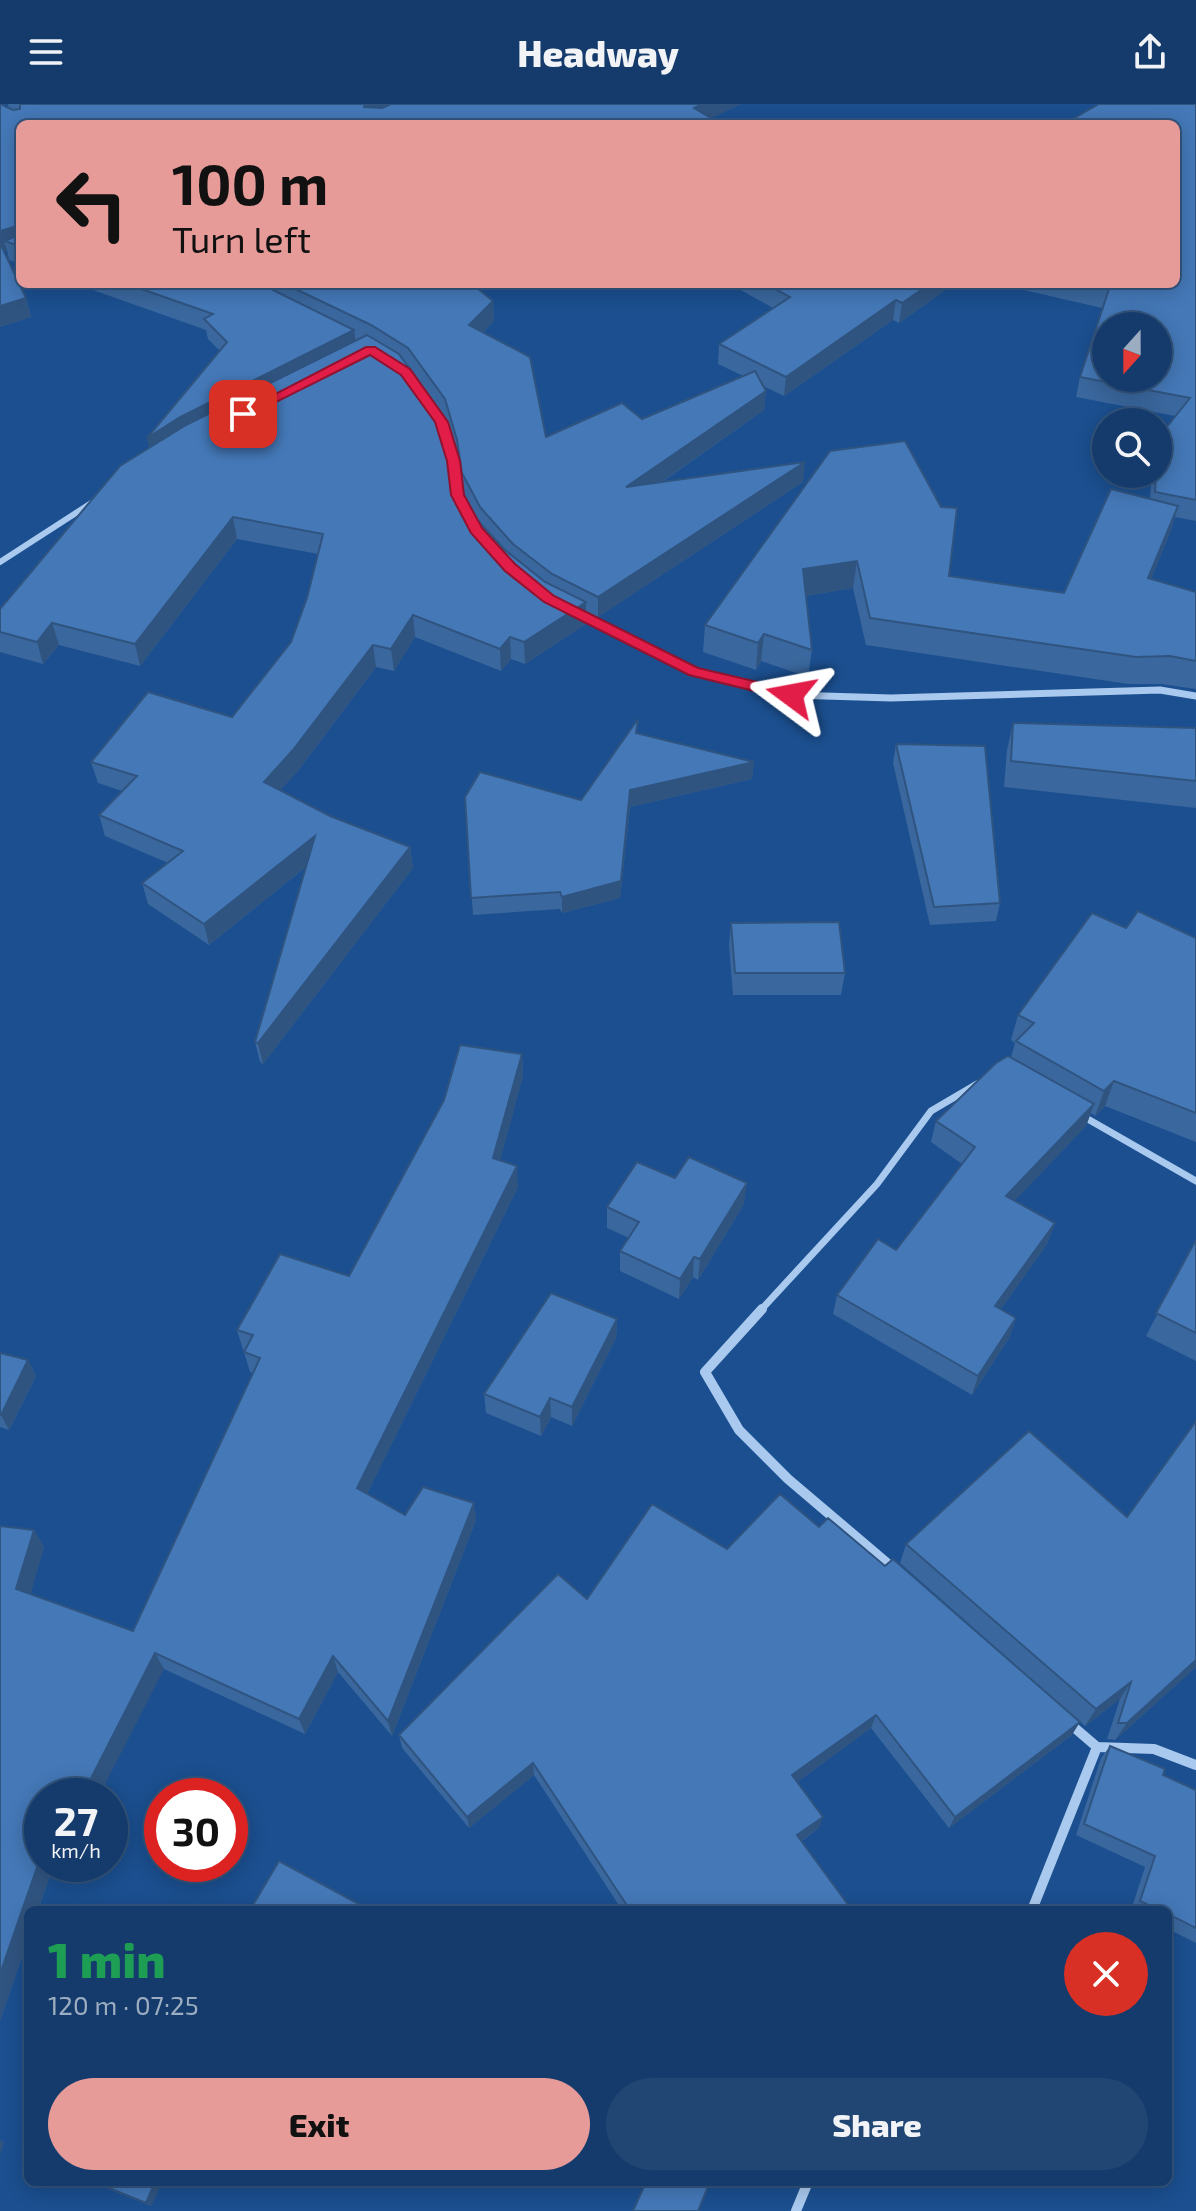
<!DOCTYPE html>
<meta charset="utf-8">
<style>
:root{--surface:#143b6b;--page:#214673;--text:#f1f3f6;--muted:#9dadc1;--line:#33557e;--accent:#e69b98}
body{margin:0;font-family:"Exo 2",sans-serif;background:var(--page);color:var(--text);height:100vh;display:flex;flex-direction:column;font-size:30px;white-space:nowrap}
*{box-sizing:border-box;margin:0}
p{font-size:26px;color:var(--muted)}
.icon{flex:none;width:44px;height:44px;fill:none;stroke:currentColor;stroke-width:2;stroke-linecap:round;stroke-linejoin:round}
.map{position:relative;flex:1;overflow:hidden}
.drawer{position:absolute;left:24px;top:1802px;width:1148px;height:280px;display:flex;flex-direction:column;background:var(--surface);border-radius:12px;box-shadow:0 4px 20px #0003,0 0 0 2px var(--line)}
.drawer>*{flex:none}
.guide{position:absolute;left:16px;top:16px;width:1164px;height:168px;border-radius:12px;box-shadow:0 4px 20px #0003,0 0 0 2px var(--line);background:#e69b98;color:#111;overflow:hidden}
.needle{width:52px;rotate:201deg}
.tools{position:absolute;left:1092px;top:208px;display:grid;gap:16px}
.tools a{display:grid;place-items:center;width:80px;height:80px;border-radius:50%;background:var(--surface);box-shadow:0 4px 20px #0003,0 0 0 2px var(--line);font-size:40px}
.speed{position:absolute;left:24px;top:1674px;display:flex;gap:16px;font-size:40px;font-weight:700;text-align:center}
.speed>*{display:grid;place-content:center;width:104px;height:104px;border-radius:50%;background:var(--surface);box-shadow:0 4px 20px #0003,0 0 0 2px var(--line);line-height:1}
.speed small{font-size:20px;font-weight:400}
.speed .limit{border:12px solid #d22;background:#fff;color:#111}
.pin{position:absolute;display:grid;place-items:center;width:68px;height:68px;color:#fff;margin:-34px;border-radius:16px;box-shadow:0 4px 12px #0006}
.me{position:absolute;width:88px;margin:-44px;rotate:283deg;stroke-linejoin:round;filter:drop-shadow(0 0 6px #0008)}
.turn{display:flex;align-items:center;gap:28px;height:168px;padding:0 24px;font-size:36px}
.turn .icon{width:104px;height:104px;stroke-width:2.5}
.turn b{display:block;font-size:56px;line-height:68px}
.round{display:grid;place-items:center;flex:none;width:84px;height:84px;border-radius:42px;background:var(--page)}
.overview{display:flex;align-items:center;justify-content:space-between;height:136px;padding:0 24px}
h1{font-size:48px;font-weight:800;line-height:60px;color:#1e9e55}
.primary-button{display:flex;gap:16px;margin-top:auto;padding:16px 24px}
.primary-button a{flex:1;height:92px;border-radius:48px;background:var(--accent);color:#111;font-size:32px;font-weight:800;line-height:92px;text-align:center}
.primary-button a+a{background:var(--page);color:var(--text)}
header{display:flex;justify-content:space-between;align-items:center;height:104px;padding:0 24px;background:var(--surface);font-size:36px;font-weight:800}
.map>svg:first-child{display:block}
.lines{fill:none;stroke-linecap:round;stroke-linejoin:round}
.street-far2{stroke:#a9c9ee;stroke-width:6}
.street-far1{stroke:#a9c9ee;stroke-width:7}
.street{stroke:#a9c9ee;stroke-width:10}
.wall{fill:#3a679d;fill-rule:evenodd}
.shaded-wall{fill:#305480}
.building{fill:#4478b7;stroke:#305480;stroke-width:2;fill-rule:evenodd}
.route{fill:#e11d48;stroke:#92132f;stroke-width:2}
</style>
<header><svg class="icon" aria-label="menu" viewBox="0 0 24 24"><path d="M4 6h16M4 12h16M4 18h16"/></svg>Headway<svg class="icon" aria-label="share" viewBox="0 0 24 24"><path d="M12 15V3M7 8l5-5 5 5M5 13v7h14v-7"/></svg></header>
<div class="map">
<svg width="1196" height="2107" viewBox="0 0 1196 2107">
<rect width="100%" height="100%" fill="#1b4f8f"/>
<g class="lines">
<g class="street-far2">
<path d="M 434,307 L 448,337 L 458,393"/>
<path d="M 0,458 L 96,396"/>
<path d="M 580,512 L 601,522"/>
</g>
<g class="street-far1">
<path d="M 597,520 L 694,568 L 791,591 L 891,594 L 1160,586 L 1196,592"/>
<path d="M 1079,1010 L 1196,1077"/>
<path d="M 760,1207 L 877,1080 L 931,1007 L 977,980"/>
</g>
<g class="street">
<path d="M 762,1205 L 705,1268 L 739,1326 L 788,1375 L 894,1465"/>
<path d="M 1069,1619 L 1097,1643 L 1154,1645 L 1196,1661"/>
<path d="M 1032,1806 L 1097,1643"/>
<path d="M 796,2107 L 808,2078"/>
</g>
</g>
<g class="wall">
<path d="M 0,0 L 9,4 L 8,0 L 741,0 L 711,14 L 20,20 L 20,160 L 9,156 L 7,146 L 4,147 L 26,194 L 31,213 L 0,223 Z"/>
<path d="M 1196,0 L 1196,417 L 1175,413 L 1170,429 L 1151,475 L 1196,488 L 1196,585 L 1161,580 L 1128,580 L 866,541 L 853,484 L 806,492 L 812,546 L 808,573 L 761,557 L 756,566 L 703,548 L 705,521 L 830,347 L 949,472 L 1064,489 L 1150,395 L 1152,370 L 1158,370 L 1175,312 L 1076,293 L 1080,273 L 1102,204 L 997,180 L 1176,180 Z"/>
<path d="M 76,180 L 472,180 L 493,197 L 494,217 L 483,228 L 546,333 L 642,315 L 743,272 L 718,260 L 719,240 L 773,204 L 730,180 L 954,180 L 899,219 L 893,216 L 784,292 L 763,282 L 766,287 L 764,306 L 661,379 L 803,378 L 598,513 L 586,507 L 586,520 L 525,560 L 511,555 L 501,567 L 415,533 L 394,567 L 376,563 L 297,668 L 280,686 L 330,712 L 410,743 L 413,764 L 263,960 L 260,958 L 255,938 L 306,763 L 209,841 L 148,800 L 142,779 L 168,759 L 105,732 L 99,711 L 122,687 L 98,679 L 91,658 L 232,613 L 291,538 L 307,494 L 318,450 L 237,435 L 140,562 L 59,541 L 43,560 L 0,548 L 0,505 L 149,344 L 220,247 L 208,235 L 206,226 ZM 408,263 L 446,315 L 459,355 L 464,389 L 478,416 L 470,408 L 451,371 Z"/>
<path d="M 1013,619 L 1196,624 L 1196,704 L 1004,683 L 1007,646 Z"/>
<path d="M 637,630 L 754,658 L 752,675 L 630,703 L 620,794 L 562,809 L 560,805 L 473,811 L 465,693 L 581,696 Z"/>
<path d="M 896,640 L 1000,799 L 996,817 L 930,821 L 893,659 Z"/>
<path d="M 731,819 L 845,869 L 841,891 L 733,891 L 729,841 Z"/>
<path d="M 1126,824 L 1196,834 L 1196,1038 L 1105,1002 L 1095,1012 L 1091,1009 L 1086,1022 L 1014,1097 L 1055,1119 L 1047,1140 L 1001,1205 L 1016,1214 L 1009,1234 L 972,1291 L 833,1210 L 837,1191 L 896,1146 L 962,1060 L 931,1038 L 936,1017 L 1011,953 L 1015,939 L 1011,936 L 1018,911 Z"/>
<path d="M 522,950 L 523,972 L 500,1056 L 518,1083 L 367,1390 L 405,1411 L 476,1416 L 392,1632 L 338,1568 L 305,1630 L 164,1565 L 42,1692 L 42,1760 L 54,1760 L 0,1917 L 34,1426 L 44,1443 L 30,1490 L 133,1527 L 253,1269 L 250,1268 L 244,1248 L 245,1246 L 243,1246 L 237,1226 L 349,1172 Z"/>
<path d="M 675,1074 L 744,1100 L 698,1176 L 693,1173 L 679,1195 L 620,1167 L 620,1147 L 629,1134 L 607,1124 L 607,1103 Z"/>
<path d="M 1196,1136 L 1196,1257 L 1146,1232 Z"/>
<path d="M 617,1215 L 616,1234 L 572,1322 L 551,1313 L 541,1332 L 486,1309 L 484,1290 Z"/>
<path d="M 0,1249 L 28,1256 L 36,1272 L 9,1326 L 0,1323 Z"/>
<path d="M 1127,1413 L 1196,1563 L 1115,1636 L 1107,1635 L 1120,1595 L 1085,1622 L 900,1459 L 906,1440 Z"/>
<path d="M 819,1423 L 1072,1631 L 949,1724 L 871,1624 L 797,1678 L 819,1724 L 802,1737 L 852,1806 L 622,1806 L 534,1671 L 469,1724 L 402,1644 L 399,1631 L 587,1495 L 727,1445 Z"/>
<path d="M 1110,1642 L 1163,1671 L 1196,1686 L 1196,1839 L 1168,1825 L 1168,1806 L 1131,1806 L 1145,1763 L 1076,1731 L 1101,1654 Z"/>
<path d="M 91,2078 L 162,2078 L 151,2102 Z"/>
</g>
<g class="shaded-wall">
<path d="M 365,0 L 413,0 L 366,20 Z"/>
<path d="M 702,0 L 741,0 L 699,20 L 694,4 Z"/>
<path d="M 17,122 L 20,135 L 4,137 L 7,146 L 0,148 L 0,127 Z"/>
<path d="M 930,180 L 954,180 L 899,219 L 902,199 Z"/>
<path d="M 26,194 L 31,213 L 0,223 L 0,202 Z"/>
<path d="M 896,196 L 893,216 L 784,292 L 786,273 Z"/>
<path d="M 493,197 L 494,217 L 470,241 L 469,221 Z"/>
<path d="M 354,226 L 357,246 L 151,354 L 147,334 L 180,313 Z"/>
<path d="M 766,287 L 764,306 L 626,403 L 626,383 Z"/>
<path d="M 805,358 L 803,378 L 598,513 L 598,493 Z"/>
<path d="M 1178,402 L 1170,429 L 1140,502 L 1148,474 Z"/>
<path d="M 233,413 L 237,435 L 140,562 L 135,540 Z"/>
<path d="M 857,457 L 853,484 L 800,493 L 803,465 Z"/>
<path d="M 586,498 L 586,520 L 525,560 L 524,538 Z"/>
<path d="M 413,511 L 415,533 L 394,567 L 391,545 Z"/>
<path d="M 52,519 L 59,541 L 43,560 L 37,538 Z"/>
<path d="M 764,530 L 761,557 L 756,566 L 758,539 Z"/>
<path d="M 510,533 L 511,555 L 501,567 L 500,545 Z"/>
<path d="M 373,541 L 376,563 L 297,668 L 268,699 L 264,678 Z"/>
<path d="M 754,658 L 752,675 L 630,703 L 620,794 L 562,809 L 562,793 L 630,686 Z"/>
<path d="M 315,732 L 318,753 L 209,841 L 204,820 Z"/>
<path d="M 410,743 L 413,764 L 263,960 L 258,939 Z"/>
<path d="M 522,950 L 523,972 L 495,1076 L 493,1054 Z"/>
<path d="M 1114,977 L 1105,1002 L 1095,1012 L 1104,987 Z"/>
<path d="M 1094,1000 L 1086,1022 L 999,1113 L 1006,1092 Z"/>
<path d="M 517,1062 L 518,1083 L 361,1402 L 357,1384 Z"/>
<path d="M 747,1079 L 744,1100 L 698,1176 L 700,1155 Z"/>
<path d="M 1055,1119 L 1047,1140 L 989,1222 L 995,1202 Z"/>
<path d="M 694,1153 L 693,1173 L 679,1195 L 680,1175 Z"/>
<path d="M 1016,1214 L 1009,1234 L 972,1291 L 978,1272 Z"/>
<path d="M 617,1215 L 616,1234 L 572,1322 L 572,1303 Z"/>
<path d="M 28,1256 L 36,1272 L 9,1326 L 1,1311 Z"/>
<path d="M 550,1294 L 551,1313 L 541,1332 L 540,1313 Z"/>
<path d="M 474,1399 L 476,1416 L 392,1632 L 388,1617 Z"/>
<path d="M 34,1426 L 44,1443 L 27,1502 L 16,1485 Z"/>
<path d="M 155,1549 L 164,1565 L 99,1692 L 82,1692 Z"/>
<path d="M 333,1552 L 338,1568 L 305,1630 L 299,1615 Z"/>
<path d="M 1196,1556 L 1196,1563 L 1115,1636 L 1127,1619 Z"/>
<path d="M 1131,1578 L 1120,1595 L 1085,1622 L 1096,1605 Z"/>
<path d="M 876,1611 L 871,1624 L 789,1684 L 792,1671 Z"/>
<path d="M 1080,1618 L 1072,1631 L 949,1724 L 955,1713 Z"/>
<path d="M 533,1659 L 534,1671 L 469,1724 L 467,1713 Z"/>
<path d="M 823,1713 L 819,1724 L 794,1742 L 797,1731 Z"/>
<path d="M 42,1749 L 42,1760 L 54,1760 L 38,1806 L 28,1806 L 28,1835 L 0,1917 L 0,1870 Z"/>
<path d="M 0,2036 L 4,2038 L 0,2052 Z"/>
<path d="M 155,2078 L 162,2078 L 151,2102 L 146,2099 Z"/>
</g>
<g class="building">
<path d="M 0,0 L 13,6 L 20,5 L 20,0 L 365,0 L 364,3 L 382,4 L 391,0 L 702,0 L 694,4 L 721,20 L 20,20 L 20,142 L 4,137 L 17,132 L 17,122 L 0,127 Z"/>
<path d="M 1099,0 L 1196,0 L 1196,396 L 1155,388 L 1156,370 L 1158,370 L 1158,334 L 1190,294 L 1080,273 L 1109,185 L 1087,180 L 1176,180 L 1176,20 L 1064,20 ZM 1106,222 L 1158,222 L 1158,274 L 1106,274 Z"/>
<path d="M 0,139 L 26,194 L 0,202 Z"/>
<path d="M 127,180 L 261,180 L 354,226 L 180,313 L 147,334 L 227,238 L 204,215 L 213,210 Z"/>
<path d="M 285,180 L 472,180 L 493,197 L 469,221 L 530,253 L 546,333 L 622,299 L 642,315 L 755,267 L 766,287 L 626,383 L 805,358 L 598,493 L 552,470 L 513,440 L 480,403 L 462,369 L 457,336 L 445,295 L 408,244 L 371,221 Z"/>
<path d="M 766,180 L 930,180 L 902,199 L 896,196 L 786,273 L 719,240 L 790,193 Z"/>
<path d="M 367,231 L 399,250 L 434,299 L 446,336 L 451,371 L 470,408 L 505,446 L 545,478 L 586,498 L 524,538 L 510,533 L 500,545 L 413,511 L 391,545 L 373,541 L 293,646 L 264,678 L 330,712 L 410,743 L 258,939 L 255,938 L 315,732 L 204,820 L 142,779 L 183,747 L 99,711 L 137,672 L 91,658 L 148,588 L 232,613 L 291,538 L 307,494 L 323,430 L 233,413 L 135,540 L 52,519 L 37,538 L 0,528 L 0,505 L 120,362 L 186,321 Z"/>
<path d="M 905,337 L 941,403 L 957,404 L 949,472 L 1064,489 L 1111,385 L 1178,402 L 1148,474 L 1196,488 L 1196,557 L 1170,552 L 1136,553 L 870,514 L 857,457 L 803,465 L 812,546 L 764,530 L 758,539 L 705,521 L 830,347 Z"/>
<path d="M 638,615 L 636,629 L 754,658 L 630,686 L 621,777 L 562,793 L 560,788 L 471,794 L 465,693 L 480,668 L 581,696 Z"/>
<path d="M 1013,619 L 1196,624 L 1196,677 L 1011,657 Z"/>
<path d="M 896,640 L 985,642 L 1000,799 L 934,803 Z"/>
<path d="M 1138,807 L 1196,834 L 1196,1009 L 1114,977 L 1104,987 L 1016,937 L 1034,919 L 1018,911 L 1092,809 L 1126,824 Z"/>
<path d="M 839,818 L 845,869 L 735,869 L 731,819 Z"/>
<path d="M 460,941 L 522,950 L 493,1054 L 517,1062 L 357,1384 L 405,1411 L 423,1383 L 474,1399 L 388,1617 L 333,1552 L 299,1615 L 155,1549 L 82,1692 L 42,1692 L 42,1749 L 0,1870 L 0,1422 L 34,1426 L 16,1485 L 133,1527 L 260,1254 L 244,1248 L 253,1231 L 237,1226 L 280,1150 L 349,1172 L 444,996 Z"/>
<path d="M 1008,952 L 1094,1000 L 1006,1092 L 1055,1119 L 995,1202 L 1016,1214 L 978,1272 L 837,1191 L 878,1135 L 896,1146 L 975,1043 L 936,1017 L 996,959 Z"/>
<path d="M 689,1053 L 747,1079 L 700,1155 L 694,1153 L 680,1175 L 620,1147 L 639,1118 L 607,1103 L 637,1058 L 675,1074 Z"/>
<path d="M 1196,1136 L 1196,1229 L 1156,1209 Z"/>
<path d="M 551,1189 L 617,1215 L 572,1303 L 550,1294 L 540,1313 L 484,1290 Z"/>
<path d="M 0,1249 L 28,1256 L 1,1311 L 0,1310 Z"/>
<path d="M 1196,1317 L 1196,1556 L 1127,1619 L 1118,1619 L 1131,1578 L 1096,1605 L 906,1440 L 1029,1327 L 1127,1413 Z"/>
<path d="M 780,1390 L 819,1423 L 828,1414 L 885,1462 L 893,1455 L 1080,1618 L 955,1713 L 876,1611 L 792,1671 L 823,1713 L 797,1731 L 852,1806 L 630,1806 L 533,1659 L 467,1713 L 399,1631 L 558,1470 L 587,1495 L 652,1400 L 727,1445 Z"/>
<path d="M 1110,1642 L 1165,1665 L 1163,1671 L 1196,1686 L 1196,1824 L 1168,1810 L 1168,1806 L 1159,1806 L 1140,1797 L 1155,1752 L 1084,1720 Z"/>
<path d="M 279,1757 L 370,1806 L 250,1806 Z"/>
<path d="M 28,2034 L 28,2052 L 22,2049 Z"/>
<path d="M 94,2078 L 155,2078 L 146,2099 Z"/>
<path d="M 646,2078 L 710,2078 L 698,2107 L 633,2107 Z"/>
</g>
<path class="route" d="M 366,243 L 375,243 L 410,265 L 448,318 L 460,357 L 464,391 L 482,424 L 515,460 L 554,492 L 698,564 L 796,587 L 796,594 L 791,596 L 689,571 L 544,498 L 505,467 L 471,429 L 451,391 L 447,357 L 435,318 L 401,271 L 370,251 L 248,312 L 237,310 Z"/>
</svg>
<div class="tools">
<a><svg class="needle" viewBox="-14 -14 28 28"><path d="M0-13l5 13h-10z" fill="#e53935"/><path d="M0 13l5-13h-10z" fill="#9dadc1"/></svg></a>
<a><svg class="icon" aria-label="search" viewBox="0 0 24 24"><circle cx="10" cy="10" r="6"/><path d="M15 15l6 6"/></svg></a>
</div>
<div class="speed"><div>27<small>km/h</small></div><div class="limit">30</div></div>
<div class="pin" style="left:243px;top:310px;background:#d93025"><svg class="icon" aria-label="arrive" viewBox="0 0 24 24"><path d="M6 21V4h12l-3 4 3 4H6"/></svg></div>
<svg class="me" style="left:791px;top:591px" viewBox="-20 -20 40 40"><path d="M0-17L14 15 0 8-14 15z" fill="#e11d48" stroke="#fff" stroke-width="4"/></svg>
<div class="guide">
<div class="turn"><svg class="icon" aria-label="left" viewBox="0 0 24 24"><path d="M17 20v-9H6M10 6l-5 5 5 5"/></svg><div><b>100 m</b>Turn left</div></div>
</div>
<section class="drawer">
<div class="overview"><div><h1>1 min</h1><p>120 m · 07:25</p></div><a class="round" style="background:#d93025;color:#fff"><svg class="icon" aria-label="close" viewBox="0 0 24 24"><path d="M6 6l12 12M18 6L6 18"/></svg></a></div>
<div class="primary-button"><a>Exit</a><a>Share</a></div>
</section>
</div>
